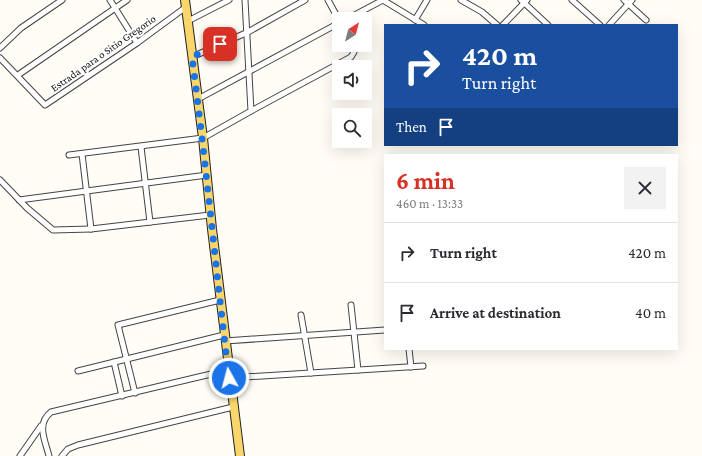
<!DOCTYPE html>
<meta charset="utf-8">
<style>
:root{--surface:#fff;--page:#f2f2f3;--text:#2b2b33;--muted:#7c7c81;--line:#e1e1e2;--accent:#d93025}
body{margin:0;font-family:"Crimson Pro",serif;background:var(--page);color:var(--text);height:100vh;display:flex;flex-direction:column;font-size:15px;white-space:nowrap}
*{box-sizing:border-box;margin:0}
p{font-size:13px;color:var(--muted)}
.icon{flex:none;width:22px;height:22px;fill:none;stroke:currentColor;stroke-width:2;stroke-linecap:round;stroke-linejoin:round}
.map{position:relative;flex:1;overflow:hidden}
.details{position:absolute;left:384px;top:154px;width:294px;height:196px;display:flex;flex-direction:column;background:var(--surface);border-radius:0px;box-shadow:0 4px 16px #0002}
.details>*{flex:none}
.hud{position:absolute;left:384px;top:24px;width:294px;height:122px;border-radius:0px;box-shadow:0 4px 16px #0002;background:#1a4fa0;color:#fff;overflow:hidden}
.needle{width:26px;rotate:36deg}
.fabs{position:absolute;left:332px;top:12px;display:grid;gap:8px}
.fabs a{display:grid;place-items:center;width:40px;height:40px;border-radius:0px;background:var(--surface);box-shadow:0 4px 16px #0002;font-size:20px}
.pin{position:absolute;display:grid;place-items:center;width:34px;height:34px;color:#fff;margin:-17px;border-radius:8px;box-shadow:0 2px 6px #0006}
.me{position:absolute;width:44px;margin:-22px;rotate:353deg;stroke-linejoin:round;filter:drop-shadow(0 0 3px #0008)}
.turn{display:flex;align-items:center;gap:14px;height:84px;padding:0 12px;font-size:18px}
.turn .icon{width:52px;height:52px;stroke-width:2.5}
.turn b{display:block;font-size:28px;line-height:34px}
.then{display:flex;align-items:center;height:38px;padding:0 12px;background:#0003;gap:8px;font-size:15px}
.round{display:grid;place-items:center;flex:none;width:42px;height:42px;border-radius:0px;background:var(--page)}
.summary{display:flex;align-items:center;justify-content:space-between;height:68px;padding:0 12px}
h1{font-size:24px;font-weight:700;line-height:30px;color:var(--accent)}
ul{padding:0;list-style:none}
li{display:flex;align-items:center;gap:12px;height:60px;padding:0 12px;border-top:1px solid var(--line)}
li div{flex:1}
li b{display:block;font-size:15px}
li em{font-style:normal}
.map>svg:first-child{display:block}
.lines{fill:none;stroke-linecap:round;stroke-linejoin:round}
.street-casing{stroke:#444;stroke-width:7}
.primary-casing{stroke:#222;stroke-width:10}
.street{stroke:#fff;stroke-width:5}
.primary{stroke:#f9d66b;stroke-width:8}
.route{stroke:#1a73e8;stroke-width:7;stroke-dasharray:0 12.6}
.labels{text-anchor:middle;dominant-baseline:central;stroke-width:4;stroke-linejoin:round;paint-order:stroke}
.street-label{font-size:11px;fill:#111;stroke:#fff}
</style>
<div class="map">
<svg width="702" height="456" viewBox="0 0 702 456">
<rect width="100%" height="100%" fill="#fffdf5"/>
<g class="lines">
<defs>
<g id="street">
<path d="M 110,0 L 137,43"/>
<path d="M 328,0 L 339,20"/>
<path d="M 461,0 L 482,12 L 497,25"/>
<path d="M 521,0 L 548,25"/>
<path d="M 572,0 L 600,25"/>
<path d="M 624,0 L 646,20"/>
<path d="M 347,19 L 383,0 L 424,25"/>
<path d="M 415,20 L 427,0"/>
<path d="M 188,21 L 229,0"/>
<path d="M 503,25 L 527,0"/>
<path d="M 609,25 L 632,0"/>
<path d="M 0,48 L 21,28 L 62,0"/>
<path d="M 192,57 L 248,32 L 305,0"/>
<path d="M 0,58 L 45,105 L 137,43 L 186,7"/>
<path d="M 18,75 L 127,0"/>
<path d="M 198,99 L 339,23"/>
<path d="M 251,111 L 351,57 L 354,52 L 353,45"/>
<path d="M 141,147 L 150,222"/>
<path d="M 82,154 L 91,229 L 210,215"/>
<path d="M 69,155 L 203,138 L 251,111 L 245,0"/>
<path d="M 0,180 L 27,208 L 53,230 L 91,229"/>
<path d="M 19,200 L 207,175"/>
<path d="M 351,305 L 358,370"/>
<path d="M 301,315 L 311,373"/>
<path d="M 225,341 L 385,330"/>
<path d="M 409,349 L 411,367"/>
<path d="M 114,362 L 122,396"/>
<path d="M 78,371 L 224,335"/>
<path d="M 229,378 L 423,366"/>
<path d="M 135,393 L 118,325 L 220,300"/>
<path d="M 20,456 L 41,426"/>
<path d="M 49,456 C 45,440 36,424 51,412 L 228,370"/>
<path d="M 62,456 L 68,449 L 78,445 L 233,407"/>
</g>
<path id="primary" d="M 185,0 L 203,138 L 212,229 L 240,456"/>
</defs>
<use href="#street" class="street-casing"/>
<use href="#primary" class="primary-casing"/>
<use href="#street" class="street"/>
<use href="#primary" class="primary"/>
</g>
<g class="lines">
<path class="route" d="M 220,44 L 192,57 C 206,164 216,271 229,378"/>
</g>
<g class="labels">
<g class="street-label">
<text transform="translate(103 53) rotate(-35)">Estrada para o Sitio Gregorio</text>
</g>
</g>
</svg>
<div class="fabs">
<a><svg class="needle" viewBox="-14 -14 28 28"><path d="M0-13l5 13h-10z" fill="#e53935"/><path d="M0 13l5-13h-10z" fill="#7c7c81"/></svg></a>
<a><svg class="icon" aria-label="sound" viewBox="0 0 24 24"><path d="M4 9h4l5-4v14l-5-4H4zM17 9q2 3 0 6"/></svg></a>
<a><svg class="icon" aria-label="search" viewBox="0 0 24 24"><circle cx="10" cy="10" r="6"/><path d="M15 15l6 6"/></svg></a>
</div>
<div class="pin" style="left:220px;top:44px;background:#d93025"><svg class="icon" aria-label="arrive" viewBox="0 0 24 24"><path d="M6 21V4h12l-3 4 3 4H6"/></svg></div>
<svg class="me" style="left:229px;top:378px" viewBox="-20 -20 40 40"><circle r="17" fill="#1a73e8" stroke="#fff" stroke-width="3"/><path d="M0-11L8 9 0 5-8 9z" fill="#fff"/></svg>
<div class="hud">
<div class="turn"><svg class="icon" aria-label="right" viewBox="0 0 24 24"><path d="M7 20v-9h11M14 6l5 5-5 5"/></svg><div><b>420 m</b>Turn right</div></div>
<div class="then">Then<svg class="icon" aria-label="arrive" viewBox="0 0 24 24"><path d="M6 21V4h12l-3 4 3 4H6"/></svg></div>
</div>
<section class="details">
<div class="summary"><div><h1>6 min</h1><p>460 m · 13:33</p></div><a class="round"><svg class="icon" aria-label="close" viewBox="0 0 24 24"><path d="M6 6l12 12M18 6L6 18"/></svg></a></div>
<ul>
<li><svg class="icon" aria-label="right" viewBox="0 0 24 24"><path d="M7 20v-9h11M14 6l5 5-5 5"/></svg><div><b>Turn right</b></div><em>420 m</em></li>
<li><svg class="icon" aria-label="arrive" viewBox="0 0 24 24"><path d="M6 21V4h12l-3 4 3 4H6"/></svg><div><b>Arrive at destination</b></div><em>40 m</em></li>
</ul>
</section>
</div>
